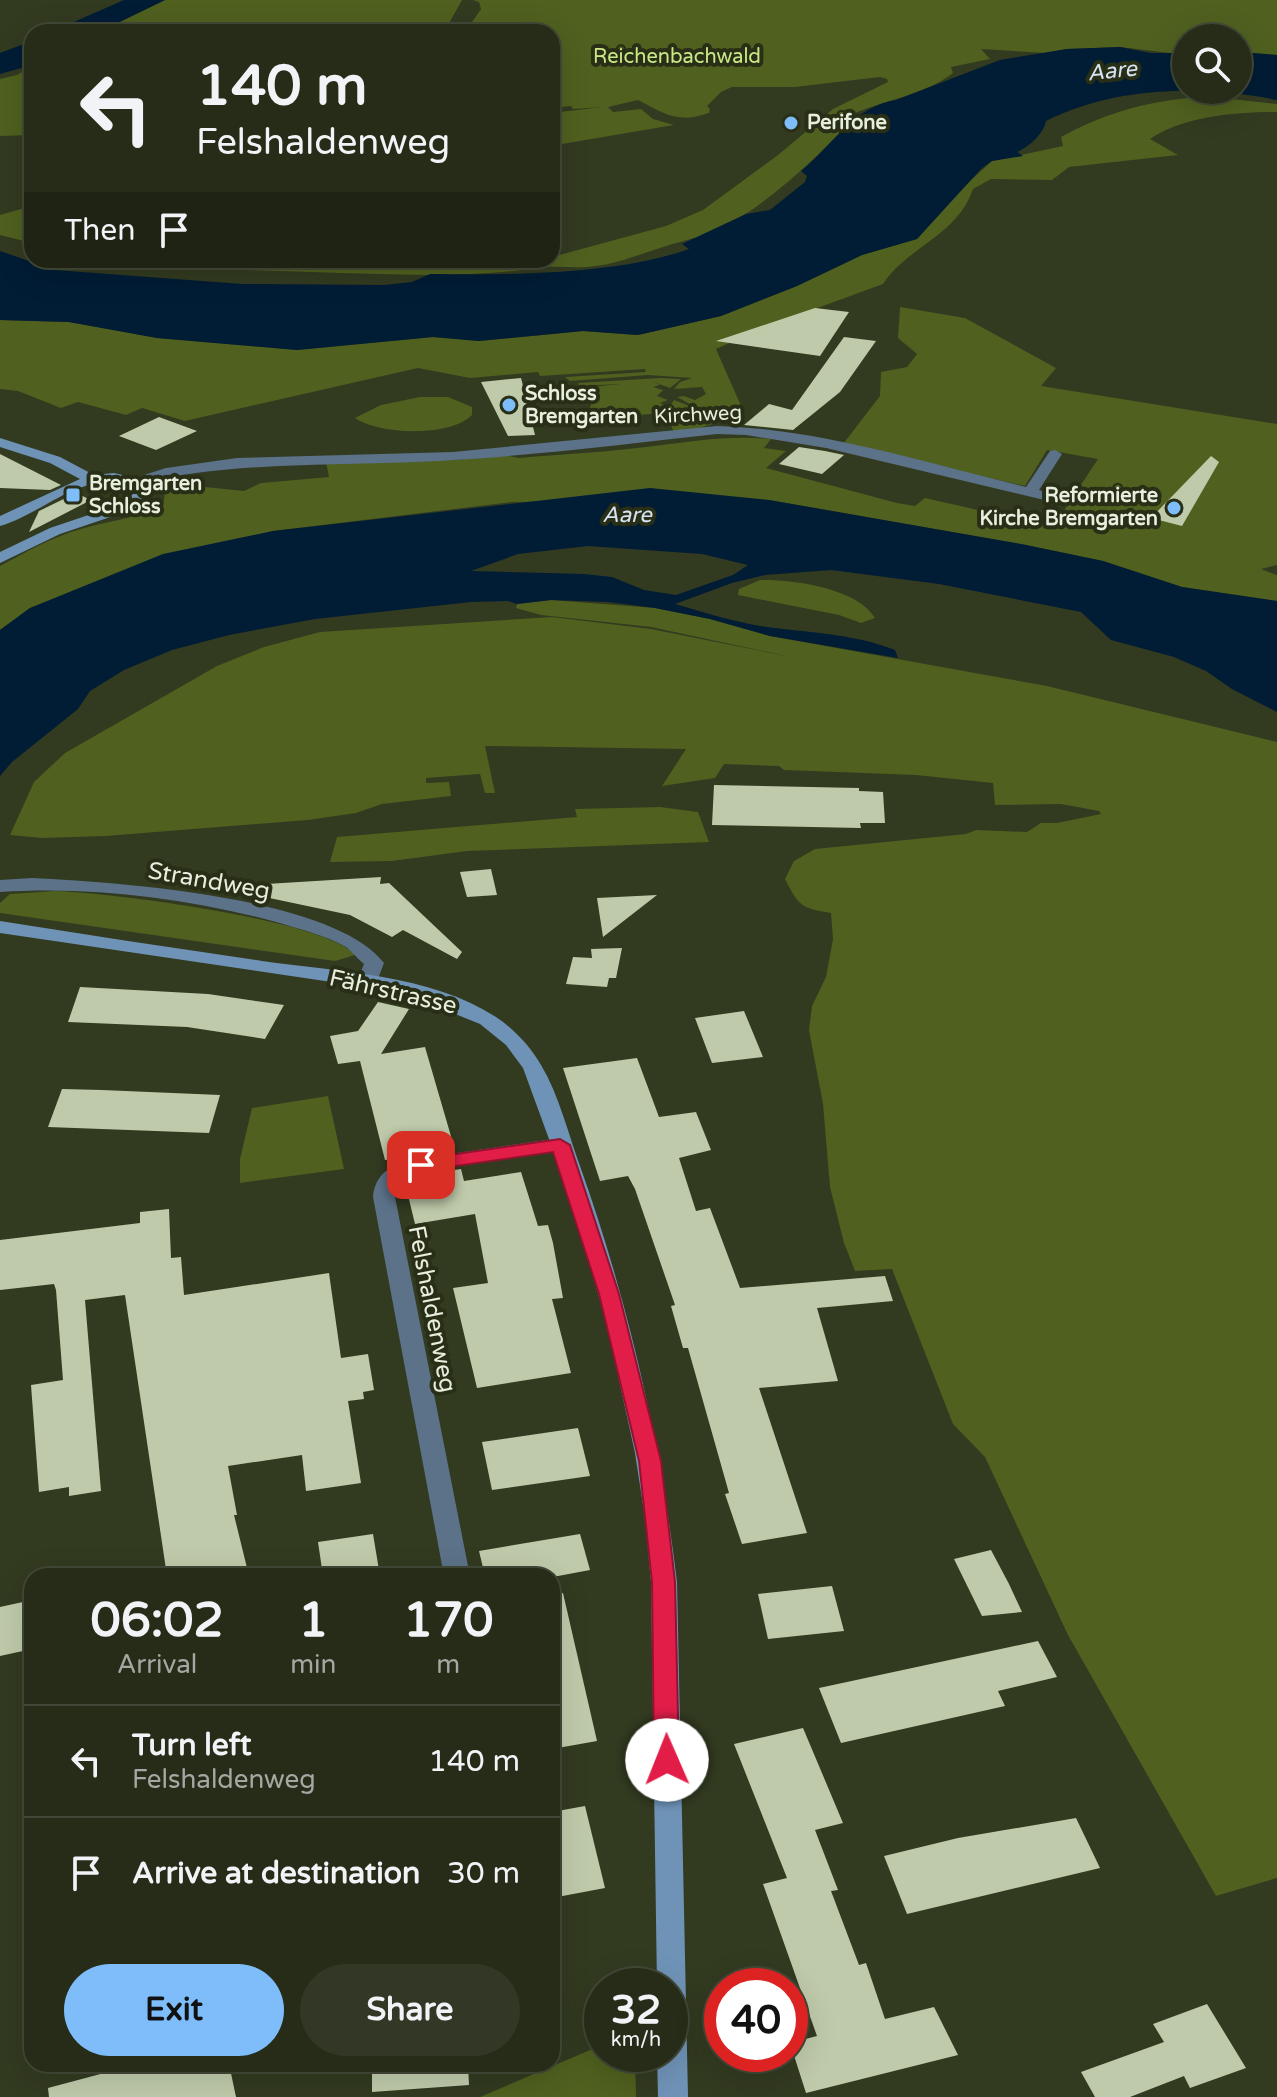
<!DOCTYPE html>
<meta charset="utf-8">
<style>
:root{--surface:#262c18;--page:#323825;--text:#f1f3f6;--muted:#a4a7a2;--line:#424837;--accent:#7fbdfa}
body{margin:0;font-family:"Varela Round",sans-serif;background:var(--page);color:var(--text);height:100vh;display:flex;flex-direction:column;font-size:30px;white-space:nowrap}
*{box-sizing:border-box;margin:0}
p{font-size:26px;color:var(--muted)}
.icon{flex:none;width:44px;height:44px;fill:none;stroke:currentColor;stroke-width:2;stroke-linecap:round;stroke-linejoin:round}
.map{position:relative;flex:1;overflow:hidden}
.side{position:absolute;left:24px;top:1568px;width:536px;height:504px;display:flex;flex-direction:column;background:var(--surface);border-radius:24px;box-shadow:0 8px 32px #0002,0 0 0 2px var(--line)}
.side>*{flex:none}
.hud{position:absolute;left:24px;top:24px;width:536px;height:244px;border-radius:24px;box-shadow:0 8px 32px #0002,0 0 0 2px var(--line);background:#262c18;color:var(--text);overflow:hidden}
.tools{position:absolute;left:1172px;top:24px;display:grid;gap:16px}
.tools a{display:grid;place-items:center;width:80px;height:80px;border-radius:50%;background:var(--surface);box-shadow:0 8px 32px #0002,0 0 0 2px var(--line);font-size:40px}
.speed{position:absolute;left:584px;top:1968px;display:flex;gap:16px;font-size:40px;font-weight:700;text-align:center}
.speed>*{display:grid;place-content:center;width:104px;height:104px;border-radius:50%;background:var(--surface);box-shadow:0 8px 32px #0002,0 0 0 2px var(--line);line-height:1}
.speed small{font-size:20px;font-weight:400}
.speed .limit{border:12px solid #d22;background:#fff;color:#111}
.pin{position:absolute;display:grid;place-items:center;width:68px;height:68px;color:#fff;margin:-34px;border-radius:16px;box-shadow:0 4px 12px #0006}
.me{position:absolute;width:88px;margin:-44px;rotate:359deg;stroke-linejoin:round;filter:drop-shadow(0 0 6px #0008)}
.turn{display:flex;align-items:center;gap:28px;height:168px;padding:0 40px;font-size:36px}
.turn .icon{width:104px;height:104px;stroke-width:2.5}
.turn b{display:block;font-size:56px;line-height:68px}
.then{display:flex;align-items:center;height:76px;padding:0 40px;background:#0003;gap:16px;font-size:30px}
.eta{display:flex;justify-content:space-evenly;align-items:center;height:136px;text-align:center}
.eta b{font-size:48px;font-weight:700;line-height:56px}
.primary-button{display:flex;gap:16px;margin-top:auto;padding:16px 40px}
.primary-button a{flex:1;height:92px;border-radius:48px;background:var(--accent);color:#111;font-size:32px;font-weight:700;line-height:92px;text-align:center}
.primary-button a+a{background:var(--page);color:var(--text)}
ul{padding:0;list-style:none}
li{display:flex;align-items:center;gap:24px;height:112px;padding:0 40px;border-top:2px solid var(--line)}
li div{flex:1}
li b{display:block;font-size:30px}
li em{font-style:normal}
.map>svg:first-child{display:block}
.green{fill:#4f601f}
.water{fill:#011c35;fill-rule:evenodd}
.building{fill:#bfcaaa}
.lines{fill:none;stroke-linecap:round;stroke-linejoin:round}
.street{fill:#5b7289;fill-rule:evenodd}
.secondary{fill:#6f93b7;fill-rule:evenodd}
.route{fill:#e11d48;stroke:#92132f;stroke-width:2}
.poi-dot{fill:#7fbdfa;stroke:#282f16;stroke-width:3}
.labels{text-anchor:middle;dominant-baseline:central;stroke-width:8;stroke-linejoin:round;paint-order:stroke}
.far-park-label{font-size:20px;fill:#cbe886;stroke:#282f16}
.far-poi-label{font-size:20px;font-weight:bold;fill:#e8eede;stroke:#282f16;text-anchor:start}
.far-street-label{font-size:20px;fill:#e8eede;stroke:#282f16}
.far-water-label{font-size:22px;font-style:italic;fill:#d5e3f2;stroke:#282f16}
.street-label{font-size:24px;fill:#e8eede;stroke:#282f16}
</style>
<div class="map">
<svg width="1277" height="2097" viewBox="0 0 1277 2097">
<rect width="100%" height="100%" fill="#323a20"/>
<g class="green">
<path d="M 165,0 L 462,0 L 444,32 L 99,32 Z"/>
<path d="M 473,0 L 1277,0 L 1277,55 L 1238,52 L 1238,38 L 1186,38 L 1186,53 L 1178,54 L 1120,47 L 1067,49 L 1046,53 L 981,49 L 990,59 L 951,67 L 953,73 C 920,98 878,100 843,119 L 841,122 L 848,124 C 817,158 764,207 723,227 C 697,239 679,241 654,250 C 635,256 615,264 596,266 C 576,269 555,265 536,268 C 462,279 387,274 312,272 C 251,270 192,270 131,260 L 384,260 L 436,268 L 552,260 L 552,257 L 666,226 L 703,210 L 778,155 L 833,109 L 888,82 L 887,79 L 880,77 L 795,87 L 732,87 L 721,92 L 707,106 L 710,109 L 709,113 C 678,124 665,114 638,100 L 608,107 L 613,112 L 641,109 L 653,119 L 674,125 L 562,144 L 552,134 L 552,128 L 560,126 L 552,113 L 602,107 L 573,109 L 571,106 L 561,107 L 552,100 L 552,32 L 465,32 L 481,9 L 479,2 Z"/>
<path d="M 32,66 L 32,135 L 0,136 L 0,79 L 17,75 Z"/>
<path d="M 1188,98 L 1222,98 L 1277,104 L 1277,112 C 1237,112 1184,116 1150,139 L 1178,155 L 1069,167 L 1052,180 L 991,179 L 973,189 C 958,235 907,247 883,284 L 763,328 L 716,349 L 742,408 C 722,422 700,430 674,433 L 667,415 L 697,408 L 677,397 L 684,396 L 695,400 L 706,394 L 702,387 L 674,389 L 680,382 L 692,378 L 648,375 L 570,381 L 565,377 L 646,372 L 645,369 L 540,376 L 538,372 L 470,378 L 418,368 L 185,421 L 142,408 L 126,415 L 78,402 L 61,408 L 18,391 L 0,389 L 0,320 L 69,322 L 157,338 L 297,350 L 433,337 L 479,341 L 583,331 L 638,335 L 721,316 L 797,286 L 862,255 L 917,239 L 959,191 L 992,161 L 1063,146 L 1061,137 C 1100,115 1144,102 1188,98 Z"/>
<path d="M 32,206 L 32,243 L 0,235 L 0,215 Z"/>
<path d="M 900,307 L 965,318 L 1056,368 L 1041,386 L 1277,424 L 1277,565 L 1261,569 L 1277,575 L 1277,601 L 1182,587 L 1103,561 L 1021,544 L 769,500 L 512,502 L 273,531 L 30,608 L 0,630 L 0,566 C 26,552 52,537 81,529 C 108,520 142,520 164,500 L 166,483 L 244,491 L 261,483 L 329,477 L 326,462 L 456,460 L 505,455 L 519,458 C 564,454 609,452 654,446 C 694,441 730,435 771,439 L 764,448 L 786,451 L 766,468 L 897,503 L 915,506 L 925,498 L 1053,527 L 1098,459 L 1047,450 L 1025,486 L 843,444 L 880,396 L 881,372 L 907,367 L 917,354 L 898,338 Z"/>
<path d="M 660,378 L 681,379 L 670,388 L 653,382 L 660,385 L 653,387 L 663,390 L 657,396 L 668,400 L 660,403 L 667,406 L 655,410 L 668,409 L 674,400 L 692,407 L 666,413 L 591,418 L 589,415 L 601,413 L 589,413 L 592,400 L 581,388 L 620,384 L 579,386 L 578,383 Z"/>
<path d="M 420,397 L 448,397 L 472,407 L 472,415 C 451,437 379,435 355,418 L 381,405 Z"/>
<path d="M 760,580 C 791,579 858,588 875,618 L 861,623 L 839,615 L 738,595 L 739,589 Z"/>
<path d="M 551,600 L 655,608 L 710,619 L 770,636 L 1047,686 L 1277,742 L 1277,1878 L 1216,1896 L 1068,1635 L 985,1457 L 953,1424 L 892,1269 L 855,1271 L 844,1243 L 830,1187 L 823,1104 L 809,1030 L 812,1006 L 826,977 L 833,939 L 831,913 C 802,908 799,907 785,879 L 794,861 L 815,849 L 966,834 L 976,830 L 1027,832 L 1041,823 L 1057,823 L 1101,814 L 1099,811 L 1061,804 L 995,805 L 993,783 L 916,775 L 784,770 L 779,766 L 724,764 L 715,778 L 662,786 L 686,749 L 485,746 L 495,793 L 485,793 L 480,774 L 426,778 L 426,783 L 449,782 L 451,796 L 382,804 L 356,813 L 308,820 L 106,836 L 42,838 L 10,835 L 34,782 L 65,753 L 217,666 L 264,647 L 320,632 L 552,617 L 651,629 L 791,657 L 651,627 L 541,615 L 516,608 L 517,604 Z"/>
<path d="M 660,807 L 698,812 L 709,842 L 467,851 L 392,861 L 330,862 L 337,837 L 577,817 L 575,809 Z"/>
<path d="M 56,891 C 110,893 322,919 355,955 L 335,961 L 0,913 L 0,903 L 10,894 Z"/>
<path d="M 328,1096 L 344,1169 L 240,1183 L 240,1159 L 252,1108 Z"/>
<path d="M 602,2045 L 602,2054 L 635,2054 L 636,2097 L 480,2097 Z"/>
</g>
<g class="water">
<path d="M 124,0 L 165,0 L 99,32 L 51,32 Z"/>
<path d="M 32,41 L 32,65 L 0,74 L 0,53 Z"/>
<path d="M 1120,47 L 1151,53 L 1186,53 L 1186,90 L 1238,90 L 1238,52 L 1277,55 L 1277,100 C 1202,85 1116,86 1046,121 C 1044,133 1029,147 1017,152 L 1023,156 L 992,161 L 981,169 L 917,239 L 862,255 L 797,286 L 721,316 L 638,335 L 583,331 L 479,341 L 433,337 L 297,350 L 157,338 L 69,322 L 0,320 L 0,251 L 55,270 L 242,284 L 384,285 L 412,282 L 430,274 C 509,275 616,275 689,249 L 682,244 L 746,214 L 770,210 L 805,182 L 807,176 L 801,171 C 832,146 854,106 896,100 L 1000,60 L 1067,49 Z"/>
<path d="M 650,488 L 769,500 L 1021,544 L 1103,561 L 1182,587 L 1277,601 L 1277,712 L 1232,689 L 1206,671 L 1174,657 L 1111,640 L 1081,612 L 939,584 L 831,570 L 765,575 L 732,583 L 675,604 C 702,612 732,621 760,626 C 807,633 851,633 895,650 L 898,658 L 770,636 L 710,619 L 655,608 L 608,602 L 551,600 L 517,604 L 508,601 L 471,602 L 315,619 L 229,635 L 172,650 L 124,670 L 90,691 L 78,709 L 12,762 L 0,776 L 0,630 L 30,608 L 163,554 L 273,531 ZM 588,546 L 702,554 L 748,565 L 733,575 L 676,595 L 644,590 L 612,577 L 584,574 L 471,571 L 518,554 Z"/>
</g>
<g class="building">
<path d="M 815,308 L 849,312 L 820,356 L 716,341 Z"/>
<path d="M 844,337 L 876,341 L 840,392 L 793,430 L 744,425 L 769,404 L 792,410 Z"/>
<path d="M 521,378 L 535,435 L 508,436 L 481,382 Z"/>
<path d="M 159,417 L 197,431 L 156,450 L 119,436 Z"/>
<path d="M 799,447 L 825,451 L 844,455 L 822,474 L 779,464 Z"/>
<path d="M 0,454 L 61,485 L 50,490 L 0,488 Z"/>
<path d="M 1211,456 L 1219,462 L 1182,526 L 1151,518 Z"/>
<path d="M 76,493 L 91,500 L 29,532 L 39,511 Z"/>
<path d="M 714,785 L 859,788 L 859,791 L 883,792 L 885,823 L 860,823 L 861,828 L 712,825 Z"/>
<path d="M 491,869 L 497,895 L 467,897 L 460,872 Z"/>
<path d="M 381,877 L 380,884 L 389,883 L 462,952 L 457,959 L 403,930 L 392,937 L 350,915 L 250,894 L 250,885 Z"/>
<path d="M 657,895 L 603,937 L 597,898 Z"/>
<path d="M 622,948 L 616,978 L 609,978 L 607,987 L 566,984 L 573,957 L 592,958 L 591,949 Z"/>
<path d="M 80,987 L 208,994 L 284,1005 L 265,1039 L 187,1027 L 68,1022 Z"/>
<path d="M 378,1002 L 409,1009 L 381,1054 L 425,1047 L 455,1150 L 385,1160 L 360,1061 L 338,1064 L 330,1036 L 358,1031 Z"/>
<path d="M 744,1011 L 763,1057 L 712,1063 L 695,1018 Z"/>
<path d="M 637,1058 L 659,1117 L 696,1112 L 711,1150 L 679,1158 L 696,1211 L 710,1208 L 740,1288 L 885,1276 L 893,1301 L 817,1308 L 838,1381 L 759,1388 L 807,1533 L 742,1544 L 725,1494 L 729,1493 L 688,1348 L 683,1348 L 671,1306 L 675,1305 L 635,1189 L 628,1176 L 600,1181 L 563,1068 Z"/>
<path d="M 62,1089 L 102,1090 L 220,1095 L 209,1133 L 48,1127 Z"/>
<path d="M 461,1169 L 464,1181 L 521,1172 L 538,1226 L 548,1225 L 553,1243 L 563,1298 L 552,1299 L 571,1373 L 477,1388 L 453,1288 L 488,1283 L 475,1214 L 415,1224 L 405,1183 L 413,1176 Z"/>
<path d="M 169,1209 L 171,1258 L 181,1257 L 184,1295 L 329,1273 L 341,1358 L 368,1354 L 374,1390 L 363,1392 L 364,1399 L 348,1401 L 361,1483 L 306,1491 L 302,1455 L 228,1466 L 237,1515 L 234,1515 L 249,1576 L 167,1576 L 125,1295 L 85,1300 L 101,1491 L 69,1496 L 69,1487 L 39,1492 L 31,1385 L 63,1380 L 56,1290 L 54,1284 L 0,1290 L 0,1240 L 140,1223 L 140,1212 Z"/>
<path d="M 578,1428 L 590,1476 L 492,1490 L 482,1442 Z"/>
<path d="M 373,1534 L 380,1576 L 323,1576 L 318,1542 Z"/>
<path d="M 580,1534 L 590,1570 L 558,1576 L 485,1576 L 479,1551 Z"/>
<path d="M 991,1550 L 1009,1584 L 1022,1612 L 982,1616 L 954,1559 Z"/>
<path d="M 832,1586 L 844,1631 L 768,1639 L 758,1594 Z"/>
<path d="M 563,1593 L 597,1741 L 552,1749 L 552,1595 Z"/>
<path d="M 32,1600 L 32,1649 L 0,1656 L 0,1607 Z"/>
<path d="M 1038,1641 L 1057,1677 L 998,1691 L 1005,1706 L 841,1743 L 819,1688 Z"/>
<path d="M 803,1728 L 843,1823 L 815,1830 L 838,1890 L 831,1891 L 859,1965 L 866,1963 L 885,2019 L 934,2007 L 958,2055 L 806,2093 L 790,2043 L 817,2036 L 763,1884 L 787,1878 L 734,1744 Z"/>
<path d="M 585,1806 L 605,1888 L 552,1898 L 552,1812 Z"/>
<path d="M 1076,1818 L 1100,1868 L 907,1914 L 884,1856 L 958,1838 Z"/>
<path d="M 1207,2004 L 1246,2068 L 1190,2088 L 1184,2076 L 1130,2097 L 1095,2097 L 1081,2072 L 1164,2042 L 1153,2024 Z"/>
<path d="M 138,2064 L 229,2064 L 236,2097 L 49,2097 L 48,2088 Z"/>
<path d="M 372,2064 L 468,2064 L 469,2085 L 372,2092 Z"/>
</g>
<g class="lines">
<g class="street">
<path d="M 717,426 C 821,429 925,463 1026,487 L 1050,451 L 1055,450 L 1062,454 L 1039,490 L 1077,502 L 1070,506 L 826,448 L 746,435 L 717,434 C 617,445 516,458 415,462 C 319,466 226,462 132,485 L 125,481 L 166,468 L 237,458 L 453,452 Z"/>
<path d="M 32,878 C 113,882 333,896 384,963 L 376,984 L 366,990 L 356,984 L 364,964 C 358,959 352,952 346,947 C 325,935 299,929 276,922 C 188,898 91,886 0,892 L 0,880 Z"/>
<path d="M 560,1138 L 570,1145 L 567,1150 L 412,1173 L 396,1186 L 395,1197 L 470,1576 L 444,1576 L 373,1197 C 375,1175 389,1166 409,1160 Z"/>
</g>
<g class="secondary">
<path d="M 0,438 L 60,457 L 94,475 L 114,473 L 135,478 L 149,492 L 144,502 L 134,509 L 60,534 L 0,563 L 0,552 L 50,528 L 124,503 L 134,493 L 125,484 C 78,473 42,514 0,526 L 0,516 L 80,479 L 50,463 L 0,447 Z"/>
<path d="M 0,921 C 87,935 175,948 262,961 C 338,972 430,974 496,1017 C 514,1029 530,1046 541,1065 C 559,1095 568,1133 580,1166 C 628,1301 660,1440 677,1582 L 688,2097 L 658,2097 L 657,2054 L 670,2054 L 670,1986 L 657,1986 L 651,1582 L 645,1518 L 635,1453 L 606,1321 L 568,1191 L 523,1068 L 506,1045 L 480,1024 L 413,997 L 345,984 L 0,933 Z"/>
</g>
</g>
<path class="route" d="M 560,1139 L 570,1145 L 619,1294 L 661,1461 L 675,1582 L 679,1760 L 675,1767 L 667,1770 L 658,1767 L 654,1760 L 652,1582 L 639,1461 L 599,1294 L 553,1152 L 421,1171 L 411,1165 L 421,1159 Z"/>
<g class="poi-dot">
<circle cx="791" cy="123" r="8"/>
<circle cx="509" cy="405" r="8"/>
<rect x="65" y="487" width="16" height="16" rx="4"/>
<circle cx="1174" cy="508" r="8"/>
</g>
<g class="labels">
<g class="far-park-label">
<text x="677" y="57">Reichenbachwald</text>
</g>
<g class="far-poi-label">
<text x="807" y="123">Perifone</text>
<text x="525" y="394">Schloss<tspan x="525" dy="23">Bremgarten</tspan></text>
<text x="89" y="484">Bremgarten<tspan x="89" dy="23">Schloss</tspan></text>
<text x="1158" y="496" text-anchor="end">Reformierte<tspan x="1158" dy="23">Kirche Bremgarten</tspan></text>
</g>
<g class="far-street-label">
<text transform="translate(698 415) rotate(-3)">Kirchweg</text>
</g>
<g class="far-water-label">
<text transform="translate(1112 71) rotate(-6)">Aare</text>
<text x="627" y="515">Aare</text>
</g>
<g class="street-label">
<text transform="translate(209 881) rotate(10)">Strandweg</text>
<text transform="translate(393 992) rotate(13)">Fährstrasse</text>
<text transform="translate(432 1309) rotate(79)">Felshaldenweg</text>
</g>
</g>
</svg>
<div class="tools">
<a><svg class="icon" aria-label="search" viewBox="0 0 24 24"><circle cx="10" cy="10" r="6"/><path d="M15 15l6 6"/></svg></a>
</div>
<div class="speed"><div>32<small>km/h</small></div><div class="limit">40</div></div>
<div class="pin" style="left:421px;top:1165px;background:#d93025"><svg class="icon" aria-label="arrive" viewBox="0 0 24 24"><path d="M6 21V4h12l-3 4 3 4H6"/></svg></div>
<svg class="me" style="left:667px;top:1760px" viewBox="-20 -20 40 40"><circle r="19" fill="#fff"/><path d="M0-13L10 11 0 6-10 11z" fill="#e11d48"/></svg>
<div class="hud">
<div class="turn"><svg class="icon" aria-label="left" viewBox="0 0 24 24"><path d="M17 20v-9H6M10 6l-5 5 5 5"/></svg><div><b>140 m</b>Felshaldenweg</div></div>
<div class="then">Then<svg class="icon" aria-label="arrive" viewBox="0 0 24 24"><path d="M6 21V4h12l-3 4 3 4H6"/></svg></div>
</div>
<section class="side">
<div class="eta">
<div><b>06:02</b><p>Arrival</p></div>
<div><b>1</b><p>min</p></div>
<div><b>170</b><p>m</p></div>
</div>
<ul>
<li><svg class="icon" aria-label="left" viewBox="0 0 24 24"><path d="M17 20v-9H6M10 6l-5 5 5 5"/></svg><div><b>Turn left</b><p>Felshaldenweg</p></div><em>140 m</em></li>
<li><svg class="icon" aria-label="arrive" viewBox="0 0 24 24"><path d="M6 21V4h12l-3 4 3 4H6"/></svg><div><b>Arrive at destination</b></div><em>30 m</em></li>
</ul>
<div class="primary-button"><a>Exit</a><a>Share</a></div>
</section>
</div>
